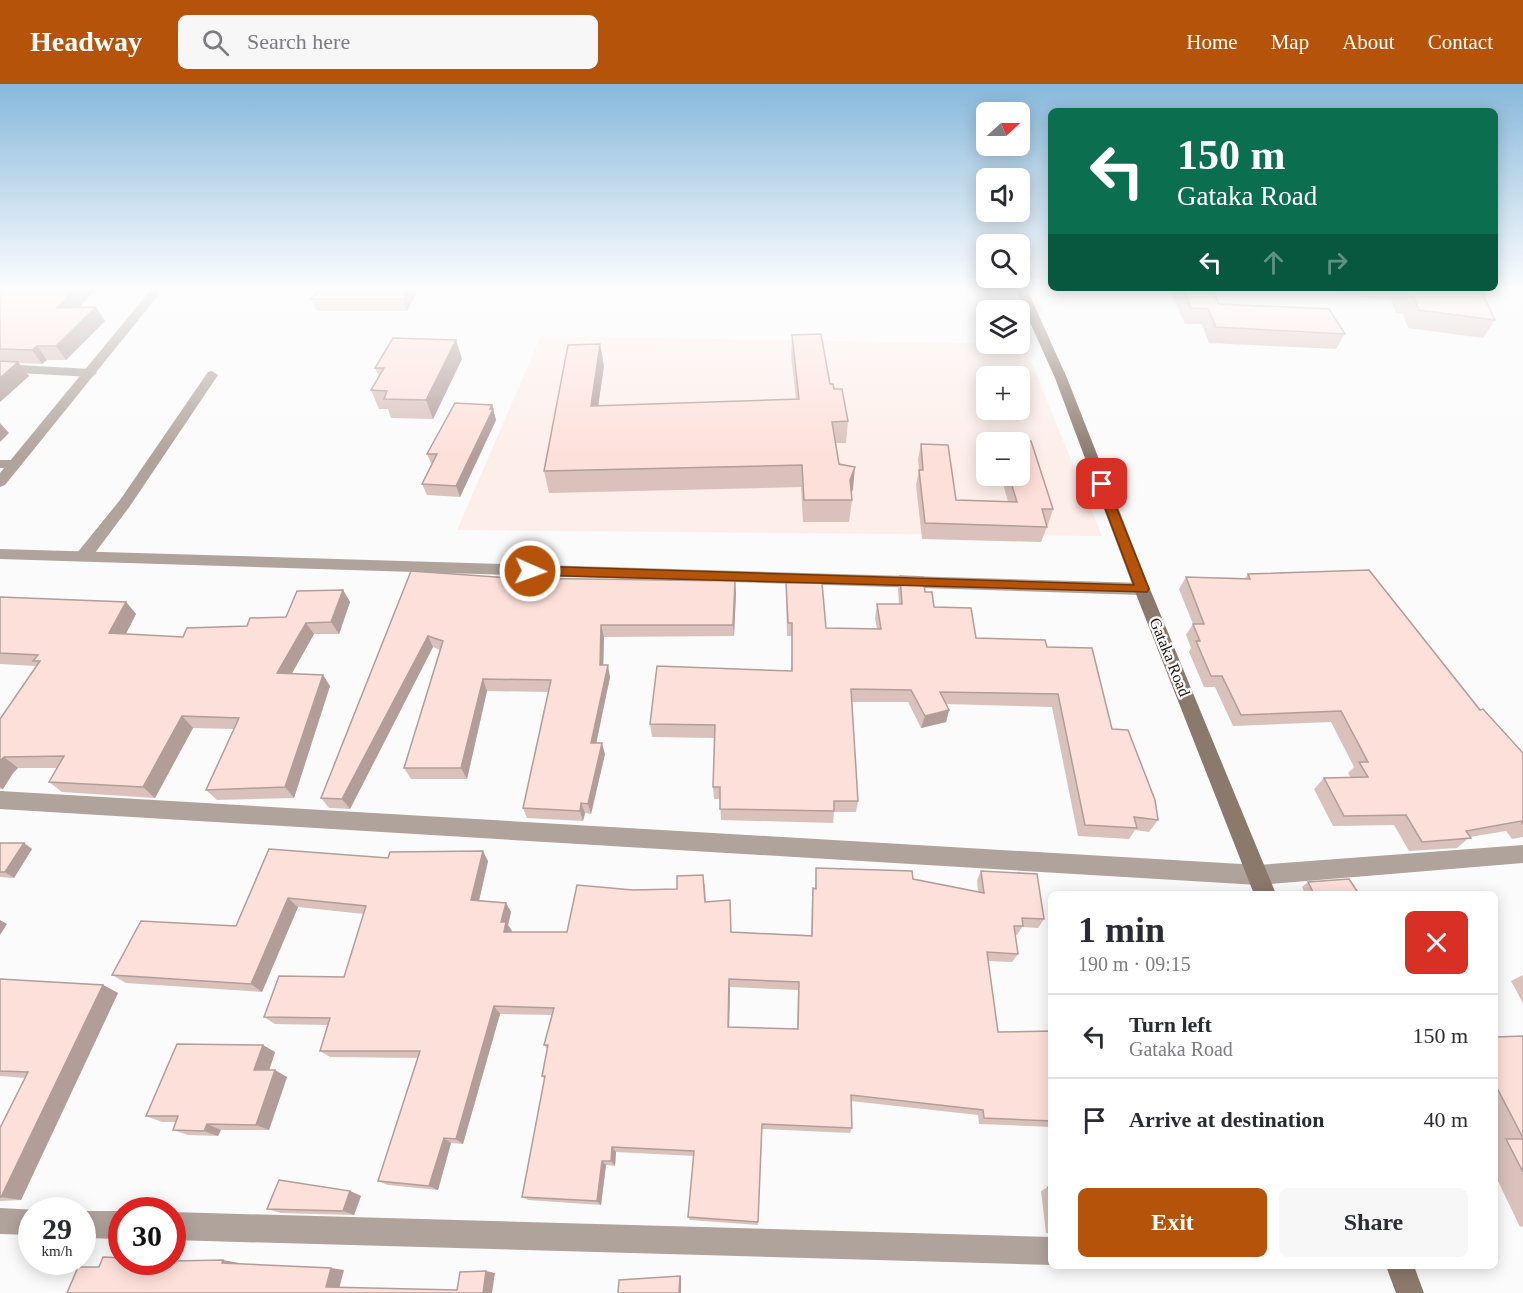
<!DOCTYPE html>
<meta charset="utf-8">
<style>
:root{--surface:#fff;--page:#f7f7f7;--text:#2b2b33;--muted:#7c7c81;--line:#e1e1e2;--accent:#b45309}
body{margin:0;font-family:Georgia,serif;background:var(--page);color:var(--text);height:100vh;display:flex;flex-direction:column;font-size:22px;white-space:nowrap}
*{box-sizing:border-box;margin:0}
p{font-size:20px;color:var(--muted)}
.icon{flex:none;width:33px;height:33px;fill:none;stroke:currentColor;stroke-width:2;stroke-linecap:round;stroke-linejoin:round}
.map{position:relative;flex:1;overflow:hidden}
.details{position:absolute;left:1048px;top:807px;width:450px;height:378px;display:flex;flex-direction:column;background:var(--surface);border-radius:9px;box-shadow:0 3px 15px #0003}
.details>*{flex:none}
.banner{position:absolute;left:1048px;top:24px;width:450px;height:183px;border-radius:9px;box-shadow:0 3px 15px #0003;background:#0b6e4f;color:#fff;overflow:hidden}
.needle{width:39px;rotate:69deg}
.fabs{position:absolute;left:976px;top:18px;display:grid;gap:12px}
.fabs a{display:grid;place-items:center;width:54px;height:54px;border-radius:9px;background:var(--surface);box-shadow:0 3px 15px #0003;font-size:30px}
.speed{position:absolute;left:18px;top:1113px;display:flex;gap:12px;font-size:30px;font-weight:700;text-align:center}
.speed>*{display:grid;place-content:center;width:78px;height:78px;border-radius:50%;background:var(--surface);box-shadow:0 3px 15px #0003;line-height:1}
.speed small{font-size:15px;font-weight:400}
.speed .limit{border:9px solid #d22;background:#fff;color:#111}
.pin{position:absolute;display:grid;place-items:center;width:51px;height:51px;color:#fff;margin:-26px;border-radius:12px;box-shadow:0 3px 9px #0006}
.me{position:absolute;width:66px;margin:-33px;rotate:92deg;stroke-linejoin:round;filter:drop-shadow(0 0 4px #0008)}
.turn{display:flex;align-items:center;gap:21px;height:126px;padding:0 30px;font-size:27px}
.turn .icon{width:78px;height:78px;stroke-width:2.5}
.turn b{display:block;font-size:42px;line-height:51px}
.lanes{display:flex;align-items:center;height:57px;padding:0 30px;background:#0003;justify-content:center;gap:30px;direction:ltr}
.lanes .off{opacity:.35}
.round{display:grid;place-items:center;flex:none;width:63px;height:63px;border-radius:9px;background:var(--page)}
.headline{display:flex;align-items:center;justify-content:space-between;height:102px;padding:0 30px}
h1{font-size:36px;font-weight:800;line-height:45px}
.action{display:flex;gap:12px;margin-top:auto;padding:12px 30px}
.action a{flex:1;height:69px;border-radius:9px;background:var(--accent);color:#fff;font-size:24px;font-weight:800;line-height:69px;text-align:center}
.action a+a{background:var(--page);color:var(--text)}
ul{padding:0;list-style:none}
li{display:flex;align-items:center;gap:18px;height:84px;padding:0 30px;border-top:2px solid var(--line)}
li div{flex:1}
li b{display:block;font-size:22px}
li em{font-style:normal}
header{display:flex;align-items:center;gap:36px;box-sizing:border-box;height:84px;padding:0 30px;background:var(--accent);color:#fff}
header strong{font-size:28px}
nav{display:flex;gap:33px;margin-inline-start:auto;font-size:21px}
.search{width:420px;height:54px;background:var(--page);display:flex;align-items:center;gap:15px;box-sizing:border-box;padding:0 21px;border-radius:9px;color:var(--muted);font-size:22px}
.map>svg:first-child{display:block}
.education{fill:#fdeee9;fill-rule:evenodd}
.lines{fill:none;stroke-linecap:round;stroke-linejoin:round}
.lane{fill:#b0a39b;fill-rule:evenodd}
.street{fill:#b0a39b;fill-rule:evenodd}
.secondary{fill:#8b796c;fill-rule:evenodd}
.wall{fill:#dac1bb;fill-rule:evenodd}
.shaded-wall{fill:#b29d99}
.building{fill:#fee0da;stroke:#b29d99;stroke-width:1.5;fill-rule:evenodd}
.route{fill:#b45309;stroke:#753606;stroke-width:1.5}
.labels{text-anchor:middle;dominant-baseline:central;stroke-width:4.5;stroke-linejoin:round;paint-order:stroke}
.street-label{font-size:16px;fill:#1f150e;stroke:#fbfbfb}
</style>
<header>
<strong>Headway</strong>
<div class="search"><svg class="icon" aria-label="search" viewBox="0 0 24 24"><circle cx="10" cy="10" r="6"/><path d="M15 15l6 6"/></svg>Search here</div>
<nav><a>Home</a><a>Map</a><a>About</a><a>Contact</a></nav>
</header>
<div class="map">
<svg width="1523" height="1209" viewBox="0 0 1523 1209">
<rect width="100%" height="100%" fill="#fbfbfb"/>
<path class="education" d="M 541,252 L 1024,260 L 1102,452 L 457,446 ZM 987,292 L 1020,292 L 1020,326 L 987,326 ZM 987,358 L 1020,358 L 1020,392 L 987,392 Z"/>
<g class="lines">
<g class="lane">
<path d="M 0,280 L 91,285 L 97,289 L 91,293 L 0,288 Z"/>
<path d="M 212,287 L 218,291 L 130,422 L 89,477 L 77,477 L 75,473 L 77,469 L 120,416 L 208,288 Z"/>
<path d="M 0,376 L 15,376 L 22,380 L 15,384 L 0,384 Z"/>
</g>
<g class="street">
<path d="M 153,203 L 165,203 L 5,401 L 0,403 L 0,389 Z"/>
<path d="M 0,465 L 1142,499 L 1148,501 L 1150,505 L 1148,509 L 1142,511 L 0,475 Z"/>
<path d="M 0,707 L 1258,781 L 1523,761 L 1523,779 L 1258,801 L 0,725 Z"/>
<path d="M 0,1124 L 37,1126 L 32,1126 L 32,1151 L 0,1150 Z"/>
<path d="M 82,1127 L 122,1127 L 122,1155 L 82,1154 Z"/>
<path d="M 172,1128 L 1052,1153 L 1052,1181 L 172,1156 Z"/>
</g>
<g class="secondary">
<path d="M 1014,203 L 1026,203 L 1067,294 L 1150,505 L 1276,810 L 1254,810 L 1134,505 L 1055,294 Z"/>
<path d="M 1386,1182 L 1414,1182 L 1424,1209 L 1396,1209 Z"/>
</g>
</g>
<g class="wall">
<path d="M 0,203 L 97,203 L 79,223 L 96,223 L 105,237 L 66,276 L 47,276 L 42,280 L 19,279 L 29,292 L 0,318 Z"/>
<path d="M 321,203 L 419,203 L 407,227 L 317,227 L 311,215 Z"/>
<path d="M 1169,204 L 1211,204 L 1219,220 L 1345,250 L 1336,265 L 1209,259 L 1202,240 L 1185,240 Z"/>
<path d="M 1320,204 L 1480,204 L 1495,236 L 1483,254 L 1408,244 L 1403,230 L 1396,229 L 1391,216 L 1322,208 Z"/>
<path d="M 792,251 L 834,305 L 848,337 L 846,359 L 836,359 L 839,380 L 853,405 L 851,410 L 852,416 L 849,438 L 803,438 L 801,403 L 549,409 L 544,387 L 600,260 L 604,282 L 598,322 L 796,315 L 791,272 Z"/>
<path d="M 456,256 L 462,275 L 433,335 L 391,334 L 388,325 L 379,325 L 371,306 L 379,292 L 375,284 Z"/>
<path d="M 492,321 L 496,336 L 460,413 L 427,411 L 422,400 L 432,381 L 427,370 Z"/>
<path d="M 1000,357 L 1031,357 L 1053,425 L 1048,441 L 1046,441 L 1047,443 L 1041,458 L 922,455 L 916,401 L 919,386 L 918,375 L 921,360 L 948,361 L 956,416 L 1008,418 L 1001,392 L 1020,392 L 1020,358 L 999,358 Z"/>
<path d="M 411,487 L 736,509 L 734,552 L 604,553 L 603,581 L 610,593 L 596,659 L 605,670 L 591,730 L 585,729 L 583,737 L 527,734 L 523,724 L 548,608 L 487,607 L 467,695 L 411,695 L 404,684 L 440,566 L 433,563 L 350,725 L 329,724 L 321,714 Z"/>
<path d="M 1248,490 L 1480,626 L 1523,669 L 1523,753 L 1512,755 L 1506,747 L 1470,753 L 1457,764 L 1409,767 L 1394,741 L 1333,742 L 1314,705 L 1324,694 L 1351,694 L 1348,689 L 1354,683 L 1331,638 L 1233,642 L 1215,603 L 1204,603 L 1189,568 L 1191,564 L 1186,551 L 1193,540 L 1179,505 L 1186,493 L 1245,494 Z"/>
<path d="M 900,492 L 925,508 L 934,523 L 976,554 L 1047,563 L 1112,645 L 1158,736 L 1149,748 L 1135,746 L 1129,755 L 1078,752 L 1052,623 L 946,620 L 949,626 L 946,638 L 921,644 L 908,618 L 852,618 L 858,717 L 856,728 L 834,728 L 833,739 L 721,736 L 720,715 L 714,715 L 713,703 L 714,654 L 652,653 L 650,640 L 791,587 L 792,552 L 787,552 L 786,512 L 786,499 L 826,544 L 877,545 L 875,534 L 877,520 L 899,520 L 898,506 Z"/>
<path d="M 343,506 L 350,518 L 339,550 L 314,550 L 292,589 L 330,602 L 294,714 L 217,716 L 206,706 L 234,645 L 193,644 L 155,714 L 62,708 L 49,698 L 57,684 L 18,684 L 13,689 L 3,705 L 0,705 L 0,635 L 36,582 L 0,580 L 0,513 L 126,518 L 136,530 L 126,550 L 183,553 L 247,542 L 286,533 Z"/>
<path d="M 0,759 L 24,759 L 32,765 L 14,794 L 0,793 Z"/>
<path d="M 269,765 L 388,774 L 488,777 L 479,817 L 506,819 L 511,828 L 508,841 L 512,848 L 567,848 L 633,806 L 677,805 L 705,800 L 706,818 L 732,848 L 811,851 L 812,814 L 813,804 L 815,804 L 816,784 L 913,795 L 978,808 L 977,796 L 981,787 L 1044,835 L 1038,844 L 1022,843 L 1017,851 L 1015,851 L 1018,870 L 1012,878 L 988,877 L 998,948 L 1052,947 L 1052,1043 L 979,1040 L 978,1031 L 851,1017 L 852,1044 L 850,1049 L 762,1045 L 758,1141 L 690,1136 L 688,1133 L 694,1072 L 616,1068 L 615,1082 L 606,1081 L 601,1121 L 528,1116 L 522,1113 L 545,996 L 542,992 L 547,965 L 544,961 L 552,931 L 500,930 L 463,1060 L 451,1059 L 438,1106 L 388,1101 L 378,1097 L 418,974 L 330,973 L 320,967 L 327,941 L 275,940 L 264,933 L 344,893 L 364,830 L 298,823 L 262,908 L 126,899 L 112,891 L 236,842 ZM 730,903 L 798,906 L 797,945 L 729,943 Z"/>
<path d="M 1308,798 L 1359,810 L 1305,810 L 1302,803 Z"/>
<path d="M 1523,891 L 1523,919 L 1511,897 Z"/>
<path d="M 0,895 L 103,901 L 118,909 L 21,1116 L 0,1117 L 0,1044 L 26,994 L 0,992 Z"/>
<path d="M 1523,952 L 1523,1142 L 1520,1143 L 1496,1093 L 1496,953 Z"/>
<path d="M 275,968 L 269,986 L 287,993 L 269,1046 L 221,1046 L 218,1052 L 188,1051 L 173,1046 L 176,1038 L 162,1038 L 146,1032 Z"/>
<path d="M 1048,1103 L 1052,1103 L 1052,1150 L 1046,1149 L 1041,1107 Z"/>
<path d="M 350,1107 L 361,1112 L 354,1131 L 281,1129 L 267,1125 Z"/>
</g>
<g class="shaded-wall">
<path d="M 76,203 L 97,203 L 67,238 L 57,224 Z"/>
<path d="M 409,203 L 419,203 L 407,227 L 403,215 Z"/>
<path d="M 96,223 L 105,237 L 66,276 L 56,262 Z"/>
<path d="M 456,256 L 462,275 L 433,335 L 426,316 Z"/>
<path d="M 600,260 L 604,282 L 595,344 L 591,322 Z"/>
<path d="M 37,262 L 47,276 L 42,280 L 32,266 Z"/>
<path d="M 18,278 L 29,292 L 0,318 L 0,294 Z"/>
<path d="M 492,321 L 496,336 L 460,413 L 456,402 Z"/>
<path d="M 0,339 L 9,349 L 0,358 Z"/>
<path d="M 855,383 L 853,405 L 849,416 L 850,396 Z"/>
<path d="M 735,497 L 736,509 L 734,552 L 733,541 Z"/>
<path d="M 343,506 L 350,518 L 339,550 L 331,538 Z"/>
<path d="M 126,518 L 136,530 L 120,561 L 109,549 Z"/>
<path d="M 306,539 L 314,550 L 286,600 L 277,589 Z"/>
<path d="M 601,541 L 604,553 L 603,593 L 600,581 Z"/>
<path d="M 428,552 L 433,563 L 350,725 L 342,715 Z"/>
<path d="M 608,581 L 610,593 L 594,670 L 591,659 Z"/>
<path d="M 323,591 L 330,602 L 294,714 L 285,703 Z"/>
<path d="M 483,595 L 487,607 L 467,695 L 461,684 Z"/>
<path d="M 949,626 L 946,638 L 921,644 L 925,632 Z"/>
<path d="M 182,632 L 193,644 L 155,714 L 143,703 Z"/>
<path d="M 602,659 L 605,670 L 591,730 L 588,720 Z"/>
<path d="M 4,673 L 18,684 L 13,689 L 3,705 L 0,703 L 0,677 Z"/>
<path d="M 581,719 L 585,729 L 583,737 L 580,727 Z"/>
<path d="M 24,759 L 32,765 L 14,794 L 5,788 Z"/>
<path d="M 483,767 L 488,777 L 477,825 L 471,816 Z"/>
<path d="M 288,814 L 298,823 L 262,908 L 251,900 Z"/>
<path d="M 506,819 L 511,828 L 508,841 L 512,847 L 509,857 L 504,848 L 501,838 Z"/>
<path d="M 0,836 L 7,840 L 0,851 Z"/>
<path d="M 729,895 L 730,903 L 729,950 L 728,943 Z"/>
<path d="M 103,901 L 118,909 L 21,1116 L 1,1113 Z"/>
<path d="M 494,922 L 500,930 L 463,1060 L 456,1055 Z"/>
<path d="M 263,961 L 275,968 L 267,993 L 254,986 Z"/>
<path d="M 275,986 L 287,993 L 269,1046 L 256,1041 Z"/>
<path d="M 207,1040 L 221,1046 L 218,1052 L 204,1047 Z"/>
<path d="M 444,1054 L 451,1059 L 438,1106 L 429,1102 Z"/>
<path d="M 612,1063 L 616,1068 L 615,1082 L 611,1077 Z"/>
<path d="M 602,1077 L 606,1081 L 601,1121 L 597,1117 Z"/>
<path d="M 350,1107 L 361,1112 L 354,1131 L 343,1127 Z"/>
<path d="M 223,1176 L 239,1179 L 239,1182 L 222,1179 Z"/>
<path d="M 331,1184 L 344,1186 L 339,1205 L 326,1203 Z"/>
<path d="M 486,1187 L 495,1189 L 492,1209 L 483,1209 Z"/>
<path d="M 680,1192 L 681,1193 L 681,1209 L 679,1209 Z"/>
</g>
<g class="building">
<path d="M 0,203 L 76,203 L 57,224 L 96,223 L 56,262 L 37,262 L 32,266 L 0,265 Z"/>
<path d="M 321,203 L 409,203 L 403,215 L 311,215 Z"/>
<path d="M 1182,204 L 1211,204 L 1219,220 L 1329,225 L 1345,250 L 1216,243 L 1208,225 L 1191,224 Z"/>
<path d="M 1404,204 L 1480,204 L 1495,236 L 1419,226 L 1414,213 L 1407,212 Z"/>
<path d="M 821,250 L 830,300 L 833,300 L 834,305 L 842,305 L 848,337 L 832,338 L 839,380 L 855,383 L 850,396 L 852,416 L 804,416 L 802,381 L 544,387 L 568,261 L 600,260 L 591,322 L 799,315 L 792,251 Z"/>
<path d="M 393,254 L 456,256 L 426,316 L 384,315 L 387,307 L 371,306 L 384,284 L 375,284 Z"/>
<path d="M 0,277 L 18,278 L 0,294 Z"/>
<path d="M 455,319 L 492,321 L 490,325 L 493,325 L 456,402 L 422,400 L 437,370 L 427,370 Z"/>
<path d="M 1000,357 L 1031,357 L 1053,425 L 1042,425 L 1047,443 L 925,439 L 919,386 L 923,386 L 921,360 L 948,361 L 956,416 L 1017,418 L 1009,392 L 1020,392 L 1020,358 L 1000,358 Z"/>
<path d="M 1369,486 L 1480,626 L 1483,625 L 1523,669 L 1523,740 L 1521,737 L 1466,747 L 1471,754 L 1422,758 L 1406,731 L 1344,732 L 1324,694 L 1368,693 L 1359,678 L 1368,678 L 1341,627 L 1241,631 L 1222,592 L 1211,592 L 1196,557 L 1200,557 L 1193,540 L 1204,540 L 1186,493 L 1250,495 L 1248,490 Z"/>
<path d="M 411,487 L 511,494 L 735,497 L 733,541 L 601,541 L 600,581 L 608,581 L 591,659 L 602,659 L 588,720 L 581,719 L 580,727 L 523,724 L 551,596 L 483,595 L 461,684 L 404,684 L 443,557 L 428,552 L 342,715 L 321,714 Z"/>
<path d="M 900,492 L 923,493 L 925,508 L 932,508 L 934,523 L 971,524 L 976,554 L 1045,556 L 1047,563 L 1092,564 L 1112,645 L 1128,646 L 1155,716 L 1158,736 L 1134,733 L 1137,744 L 1085,741 L 1058,610 L 940,608 L 949,626 L 925,632 L 911,606 L 851,605 L 858,717 L 834,717 L 834,727 L 720,725 L 720,703 L 713,703 L 715,641 L 650,640 L 657,582 L 792,587 L 792,539 L 788,539 L 786,499 L 822,499 L 826,544 L 881,545 L 877,520 L 902,520 Z"/>
<path d="M 343,506 L 331,538 L 306,539 L 277,589 L 323,591 L 285,703 L 206,706 L 239,634 L 182,632 L 143,703 L 49,698 L 64,672 L 4,673 L 0,677 L 0,635 L 40,577 L 33,577 L 38,571 L 0,569 L 0,513 L 126,518 L 109,549 L 183,553 L 187,544 L 247,542 L 250,534 L 286,533 L 297,507 Z"/>
<path d="M 0,759 L 24,759 L 5,788 L 0,788 Z"/>
<path d="M 269,765 L 388,774 L 390,768 L 483,767 L 471,816 L 506,819 L 501,838 L 506,838 L 504,848 L 567,848 L 577,801 L 633,806 L 677,805 L 677,792 L 703,791 L 705,818 L 730,816 L 731,848 L 812,852 L 813,804 L 816,805 L 816,784 L 912,787 L 913,795 L 984,809 L 981,787 L 1037,790 L 1044,835 L 1022,834 L 1023,842 L 1014,842 L 1018,870 L 987,868 L 998,948 L 1052,947 L 1052,1037 L 984,1034 L 983,1026 L 851,1011 L 852,1044 L 762,1040 L 758,1138 L 688,1133 L 694,1067 L 612,1063 L 611,1077 L 602,1077 L 597,1117 L 522,1113 L 545,992 L 542,992 L 548,961 L 544,961 L 554,924 L 494,922 L 456,1055 L 444,1054 L 429,1102 L 378,1097 L 420,967 L 320,967 L 330,934 L 264,933 L 279,892 L 344,893 L 366,822 L 288,814 L 251,900 L 112,891 L 141,837 L 236,842 ZM 729,895 L 799,898 L 798,945 L 728,943 Z"/>
<path d="M 1349,795 L 1359,810 L 1314,810 L 1308,798 Z"/>
<path d="M 0,895 L 103,901 L 1,1113 L 0,1113 L 0,1044 L 28,988 L 0,987 Z"/>
<path d="M 1523,952 L 1523,1054 L 1496,1002 L 1496,953 Z"/>
<path d="M 177,960 L 263,961 L 254,986 L 275,986 L 256,1041 L 207,1040 L 204,1047 L 173,1046 L 178,1032 L 146,1032 Z"/>
<path d="M 1506,1055 L 1523,1055 L 1523,1088 Z"/>
<path d="M 279,1096 L 350,1107 L 343,1127 L 267,1125 Z"/>
<path d="M 1048,1103 L 1052,1103 L 1052,1125 Z"/>
<path d="M 103,1173 L 122,1174 L 122,1178 L 223,1176 L 222,1179 L 331,1184 L 326,1203 L 457,1206 L 460,1188 L 486,1187 L 483,1209 L 67,1209 L 78,1183 L 99,1183 Z"/>
<path d="M 680,1192 L 679,1209 L 618,1209 L 619,1196 Z"/>
</g>
<linearGradient id="sky" x2="0" y2="1"><stop stop-color="#87b8db"/><stop offset="0.55" stop-color="#fdfdfd"/><stop offset="1" stop-color="#fdfdfd" stop-opacity="0"/></linearGradient>
<rect width="1523" height="372" fill="url(#sky)"/>
<path class="route" d="M 1102,396 L 1107,400 L 1149,505 L 1147,508 L 530,491 L 524,487 L 530,482 L 1134,501 L 1096,400 Z"/>
<g class="labels">
<g class="street-label">
<text transform="translate(1170 573) rotate(68)">Gataka Road</text>
</g>
</g>
</svg>
<div class="fabs">
<a><svg class="needle" viewBox="-14 -14 28 28"><path d="M0-13l5 13h-10z" fill="#e53935"/><path d="M0 13l5-13h-10z" fill="#7c7c81"/></svg></a>
<a><svg class="icon" aria-label="sound" viewBox="0 0 24 24"><path d="M4 9h4l5-4v14l-5-4H4zM17 9q2 3 0 6"/></svg></a>
<a><svg class="icon" aria-label="search" viewBox="0 0 24 24"><circle cx="10" cy="10" r="6"/><path d="M15 15l6 6"/></svg></a>
<a><svg class="icon" aria-label="layers" viewBox="0 0 24 24"><path d="M12 4l9 5-9 5-9-5zM3 14l9 5 9-5"/></svg></a>
<a>+</a>
<a>−</a>
</div>
<div class="speed"><div>29<small>km/h</small></div><div class="limit">30</div></div>
<div class="pin" style="left:1102px;top:400px;background:#d93025"><svg class="icon" aria-label="arrive" viewBox="0 0 24 24"><path d="M6 21V4h12l-3 4 3 4H6"/></svg></div>
<svg class="me" style="left:530px;top:487px" viewBox="-20 -20 40 40"><circle r="17" fill="#b45309" stroke="#fff" stroke-width="3"/><path d="M0-11L8 9 0 5-8 9z" fill="#fff"/></svg>
<div class="banner">
<div class="turn"><svg class="icon" aria-label="left" viewBox="0 0 24 24"><path d="M17 20v-9H6M10 6l-5 5 5 5"/></svg><div><b>150 m</b>Gataka Road</div></div>
<div class="lanes"><svg class="icon" aria-label="left" viewBox="0 0 24 24"><path d="M17 20v-9H6M10 6l-5 5 5 5"/></svg><svg class="icon off" aria-label="ahead" viewBox="0 0 24 24"><path d="M12 20V5M6 11l6-6 6 6"/></svg><svg class="icon off" aria-label="right" viewBox="0 0 24 24"><path d="M7 20v-9h11M14 6l5 5-5 5"/></svg></div>
</div>
<section class="details">
<div class="headline"><div><h1>1 min</h1><p>190 m · 09:15</p></div><a class="round" style="background:#d93025;color:#fff"><svg class="icon" aria-label="close" viewBox="0 0 24 24"><path d="M6 6l12 12M18 6L6 18"/></svg></a></div>
<ul>
<li><svg class="icon" aria-label="left" viewBox="0 0 24 24"><path d="M17 20v-9H6M10 6l-5 5 5 5"/></svg><div><b>Turn left</b><p>Gataka Road</p></div><em>150 m</em></li>
<li><svg class="icon" aria-label="arrive" viewBox="0 0 24 24"><path d="M6 21V4h12l-3 4 3 4H6"/></svg><div><b>Arrive at destination</b></div><em>40 m</em></li>
</ul>
<div class="action"><a>Exit</a><a>Share</a></div>
</section>
</div>
